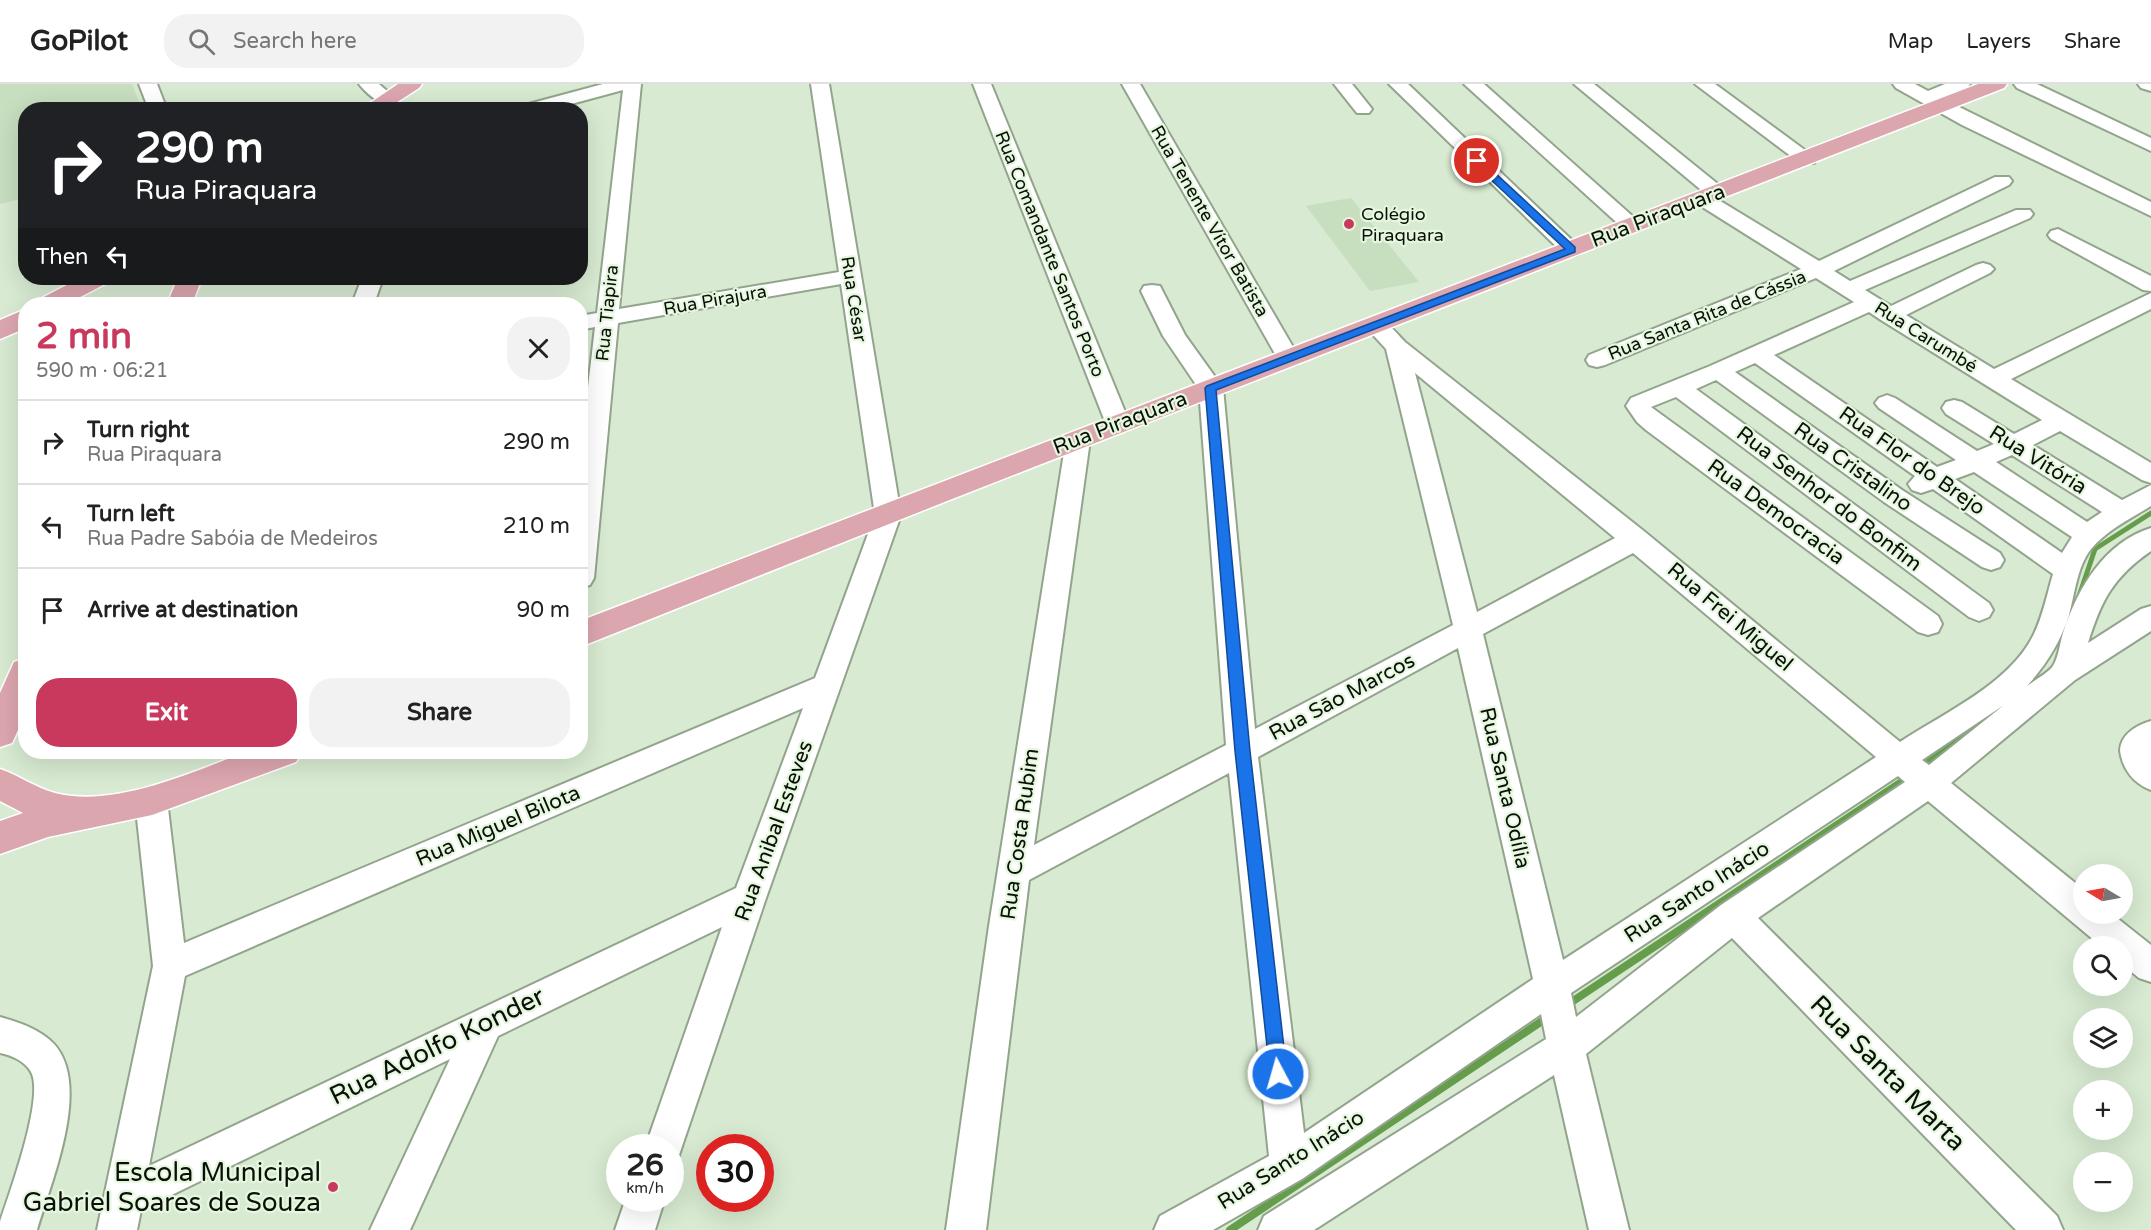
<!DOCTYPE html>
<meta charset="utf-8">
<style>
:root{--surface:#fff;--page:#f2f2f2;--text:#222;--muted:#767676;--line:#e0e0e0;--accent:#c8395d}
body{margin:0;font-family:"Varela Round",sans-serif;background:var(--page);color:var(--text);height:100vh;display:flex;flex-direction:column;font-size:22px;white-space:nowrap}
*{box-sizing:border-box;margin:0}
p{font-size:20px;color:var(--muted)}
.icon{flex:none;width:33px;height:33px;fill:none;stroke:currentColor;stroke-width:2;stroke-linecap:round;stroke-linejoin:round}
.map{position:relative;flex:1;overflow:hidden}
.sheet{position:absolute;left:18px;top:213px;width:570px;height:462px;display:flex;flex-direction:column;background:var(--surface);border-radius:24px;box-shadow:0 6px 24px #0002}
.sheet>*{flex:none}
.guide{position:absolute;left:18px;top:18px;width:570px;height:183px;border-radius:24px;box-shadow:0 6px 24px #0002;background:#202124;color:#fff;overflow:hidden}
.needle{width:39px;rotate:280deg}
.buttons{position:absolute;left:2073px;top:780px;display:grid;gap:12px}
.buttons a{display:grid;place-items:center;width:60px;height:60px;border-radius:50%;background:var(--surface);box-shadow:0 6px 24px #0002;font-size:30px}
.speed{position:absolute;left:606px;top:1050px;display:flex;gap:12px;font-size:30px;font-weight:700;text-align:center}
.speed>*{display:grid;place-content:center;width:78px;height:78px;border-radius:50%;background:var(--surface);box-shadow:0 6px 24px #0002;line-height:1}
.speed small{font-size:15px;font-weight:400}
.speed .limit{border:9px solid #d22;background:#fff;color:#111}
.pin{position:absolute;display:grid;place-items:center;width:51px;height:51px;color:#fff;margin:-26px;border:3px solid #fff;border-radius:50%;box-shadow:0 2px 6px #0007}
.me{position:absolute;width:66px;margin:-33px;rotate:354deg;stroke-linejoin:round;filter:drop-shadow(0 0 4px #0008)}
.turn{display:flex;align-items:center;gap:21px;height:126px;padding:0 18px;font-size:27px}
.turn .icon{width:78px;height:78px;stroke-width:2.5}
.turn b{display:block;font-size:42px;line-height:51px}
.then{display:flex;align-items:center;height:57px;padding:0 18px;background:#0003;gap:12px;font-size:22px}
.round{display:grid;place-items:center;flex:none;width:63px;height:63px;border-radius:24px;background:var(--page)}
.overview{display:flex;align-items:center;justify-content:space-between;height:102px;padding:0 18px}
h1{font-size:36px;font-weight:700;line-height:45px;color:var(--accent)}
.cta{display:flex;gap:12px;margin-top:auto;padding:12px 18px}
.cta a{flex:1;height:69px;border-radius:24px;background:var(--accent);color:#fff;font-size:24px;font-weight:700;line-height:69px;text-align:center}
.cta a+a{background:var(--page);color:var(--text)}
ul{padding:0;list-style:none}
li{display:flex;align-items:center;gap:18px;height:84px;padding:0 18px;border-top:2px solid var(--line)}
li div{flex:1}
li b{display:block;font-size:22px}
li em{font-style:normal}
header{display:flex;align-items:center;gap:36px;box-sizing:border-box;height:84px;padding:0 30px;background:var(--surface);border-bottom:2px solid var(--line)}
header strong{font-size:28px}
nav{display:flex;gap:33px;margin-inline-start:auto;font-size:21px}
.search{width:420px;height:54px;background:var(--page);display:flex;align-items:center;gap:15px;box-sizing:border-box;padding:0 21px;border-radius:24px;color:var(--muted);font-size:22px}
.map>svg:first-child{display:block}
.built{fill:#c7debf}
.lines{fill:none;stroke-linecap:round;stroke-linejoin:round}
.stream-far1{stroke:#659d4c;stroke-width:5}
.stream{stroke:#659d4c;stroke-width:8}
.minor-casing{stroke:#93a48d;stroke-width:4}
.major-casing{stroke:#fff;stroke-width:3}
.minor{fill:#fff;fill-rule:evenodd}
.major{fill:#dca6af;fill-rule:evenodd}
.route{fill:#1a73e8;stroke:#114b97;stroke-width:1.5}
.poi-dot{fill:#c8395d;stroke:#e5f7de;stroke-width:2}
.labels{text-anchor:middle;dominant-baseline:central;stroke-width:4.5;stroke-linejoin:round;paint-order:stroke}
.far-poi-label{font-size:18px;fill:#0a1008;stroke:#e5f7de;text-anchor:start}
.far-street-label{font-size:18px;fill:#0a1008;stroke:#e5f7de}
.street-label{font-size:21px;fill:#0a1008;stroke:#e5f7de}
.near-street-label{font-size:26px;fill:#0a1008;stroke:#e5f7de}
.near-poi-label{font-size:26px;fill:#0a1008;stroke:#e5f7de;text-anchor:end}
</style>
<header>
<strong>GoPilot</strong>
<div class="search"><svg class="icon" aria-label="search" viewBox="0 0 24 24"><circle cx="10" cy="10" r="6"/><path d="M15 15l6 6"/></svg>Search here</div>
<nav><a>Map</a><a>Layers</a><a>Share</a></nav>
</header>
<div class="map">
<svg width="2151" height="1146" viewBox="0 0 2151 1146">
<rect width="100%" height="100%" fill="#d8ead1"/>
<g class="built">
<path d="M 0,0 L 132,0 L 142,25 L 26,26 L 24,114 L 0,120 Z"/>
<path d="M 1351,114 L 1419,198 L 1370,207 L 1306,122 Z"/>
</g>
<g class="lines">
<g class="stream-far1">
<path d="M 2077,518 L 2095,465 L 2151,429"/>
<path d="M 1953,660 L 2008,618"/>
</g>
<g class="stream">
<path d="M 1925,681 L 1955,658"/>
<path d="M 1567,921 L 1906,695"/>
<path d="M 1230,1146 L 1548,933"/>
</g>
<defs>
<g id="minor">
<path d="M 139,0 L 157,0 L 167,26 L 149,26 Z"/>
<path d="M 359,0 L 379,0 L 396,15 L 393,19 C 380,22 367,10 359,0 Z"/>
<path d="M 603,0 L 641,0 L 619,225 L 839,188 L 811,0 L 829,0 L 901,431 L 766,814 L 677,1077 L 670,1080 L 670,1064 L 645,1064 L 722,843 L 498,952 L 410,1146 L 370,1146 L 450,975 L 141,1126 L 137,1146 L 97,1146 L 153,882 L 135,716 L 140,706 L 151,703 L 162,706 L 167,716 L 184,859 L 815,594 L 875,431 L 841,200 L 618,239 L 594,494 L 590,501 L 580,504 L 580,372 L 595,243 L 580,246 L 580,232 L 597,229 L 623,6 L 549,26 L 518,26 L 521,22 ZM 803,624 L 736,804 L 149,1082 L 185,892 Z"/>
<path d="M 973,0 L 991,0 L 1130,340 L 1127,346 L 1118,348 L 1109,346 L 1106,340 Z"/>
<path d="M 1122,0 L 1140,0 L 1300,275 L 1297,280 L 1289,282 L 1281,280 L 1278,275 Z"/>
<path d="M 1334,0 L 1352,0 L 1372,25 L 1369,29 L 1357,29 Z"/>
<path d="M 1389,0 L 1408,0 L 1578,162 L 1581,166 L 1578,170 L 1571,172 L 1564,170 Z"/>
<path d="M 1464,0 L 1484,0 L 1639,138 L 1642,142 L 1639,146 L 1625,146 Z"/>
<path d="M 1574,0 L 1594,0 L 1724,105 L 1727,109 L 1724,113 L 1717,115 L 1819,177 L 1995,93 L 2009,93 L 2012,97 L 2009,101 L 1834,187 L 1850,197 L 2016,126 L 2030,126 L 2033,130 L 2030,134 L 1865,206 L 1891,222 L 1976,181 L 1983,179 L 1990,181 L 1994,185 L 1990,189 L 1906,231 L 1994,285 L 2151,209 L 2151,225 L 2011,295 L 2151,379 L 2151,399 L 2142,396 L 2060,347 L 2033,361 L 2122,416 L 2151,401 L 2151,422 C 2130,435 2107,446 2091,465 C 2077,483 2075,509 2069,531 C 2061,557 2046,581 2027,602 C 2035,596 2048,589 2053,582 C 2059,572 2060,557 2064,546 C 2078,504 2105,458 2151,444 L 2151,467 C 2113,493 2101,517 2088,559 L 2141,525 L 2151,522 L 2151,547 L 2075,596 L 1951,699 L 2084,806 L 2084,830 L 2112,830 L 2151,861 L 2151,898 L 2139,894 L 2122,880 L 2122,862 L 2101,862 L 1928,717 L 1758,834 L 2057,1132 L 2063,1146 L 2016,1146 L 1732,854 L 1586,970 L 1629,1146 L 1589,1146 L 1554,991 L 1314,1146 L 1258,1146 L 1264,1132 L 1546,955 L 1541,930 L 1302,1095 L 1213,1146 L 1154,1146 L 1160,1132 L 1269,1072 L 1229,689 L 1029,796 L 986,1146 L 946,1146 L 989,842 L 1066,356 L 1069,350 L 1078,348 L 1087,350 L 1090,356 L 1034,761 L 1226,661 L 1199,305 L 1163,252 L 1141,207 L 1144,202 L 1152,201 L 1160,202 L 1185,251 L 1223,304 L 1255,645 L 1453,541 L 1386,265 L 1364,241 L 1367,236 C 1385,232 1394,247 1405,258 L 1645,448 L 1900,658 C 1944,629 2009,600 2033,552 C 2043,532 2047,510 2053,490 L 1933,405 L 1921,409 L 1912,406 L 1908,400 L 1915,392 L 1755,279 L 1735,288 L 1902,406 L 2000,469 L 2004,476 L 2000,483 L 1991,486 L 1982,483 L 1884,418 L 1716,296 L 1696,305 L 1989,519 L 1993,526 L 1989,533 L 1979,537 L 1969,533 L 1676,313 L 1651,323 L 1938,532 L 1942,540 L 1938,548 L 1928,551 L 1918,548 L 1646,346 L 1637,338 L 1626,322 L 1631,314 L 1710,282 L 1854,218 L 1816,194 L 1605,281 L 1597,283 L 1589,281 L 1586,276 L 1589,271 L 1801,185 L 1696,119 L 1693,115 L 1696,111 L 1706,110 ZM 1869,228 L 1881,236 L 2042,336 L 2014,350 L 1962,318 L 1954,316 L 1946,318 L 1942,324 L 1946,330 L 1994,360 L 1977,367 L 1895,314 L 1887,311 L 1879,314 L 1875,319 L 1879,324 L 1956,376 L 1937,383 L 1774,271 ZM 1415,289 L 1615,454 L 1477,528 ZM 2012,371 L 2102,428 L 2087,438 L 1996,378 ZM 1974,388 L 2072,453 L 2062,469 L 1955,395 ZM 1633,469 L 1876,673 L 1563,876 L 1483,550 ZM 1458,564 L 1533,895 L 1304,1049 L 1258,673 ZM 2004,621 L 1929,681 L 1922,676 ZM 1898,692 L 1905,698 L 1721,821 L 1576,933 L 1571,909 Z"/>
<path d="M 1695,0 L 1715,0 L 1817,75 L 1814,79 L 1800,79 Z"/>
<path d="M 1893,0 L 1915,0 L 1928,7 L 1945,0 L 1970,0 L 1967,4 L 1941,14 L 2151,118 L 2151,132 L 1962,41 L 1896,4 Z"/>
<path d="M 2014,0 L 2037,0 L 2151,54 L 2151,67 L 2017,4 Z"/>
<path d="M 2138,0 L 2151,0 L 2151,7 L 2141,4 Z"/>
<path d="M 2058,145 L 2151,192 L 2151,207 L 2143,206 L 2051,155 L 2048,151 L 2051,147 Z"/>
<path d="M 362,194 L 383,194 L 374,220 L 352,220 Z"/>
<path d="M 2151,637 L 2151,706 C 2134,700 2122,685 2120,666 C 2121,650 2137,641 2151,637 Z"/>
<path d="M 0,933 C 18,938 40,945 54,960 C 92,1002 51,1098 37,1146 L 0,1146 L 0,1138 C 9,1110 45,1013 31,988 C 25,977 11,971 0,969 Z"/>
<path d="M 626,1114 L 665,1114 L 655,1146 L 615,1146 Z"/>
</g>
<g id="major">
<path d="M 398,0 L 422,0 L 419,4 L 385,26 L 360,26 Z"/>
<path d="M 1978,0 L 2007,0 L 2004,4 L 947,417 L 580,563 L 580,537 Z"/>
<path d="M 80,194 L 110,194 L 107,199 L 67,220 L 36,220 L 40,215 Z"/>
<path d="M 178,194 L 202,194 L 192,220 L 167,220 Z"/>
<path d="M 26,225 L 26,244 L 0,255 L 0,236 Z"/>
<path d="M 26,574 L 26,629 L 12,659 L 0,663 L 0,609 L 14,578 Z"/>
<path d="M 246,668 L 302,668 L 296,678 L 152,731 L 48,753 L 0,770 L 0,737 L 23,729 L 0,717 L 0,685 C 18,691 36,704 55,709 C 114,724 190,689 246,668 Z"/>
</g>
</defs>
<use href="#minor" class="minor-casing"/>
<use href="#major" class="major-casing"/>
<use href="#minor" class="minor"/>
<use href="#major" class="major"/>
</g>
<path class="route" d="M 1473,75 L 1480,75 L 1575,163 L 1575,168 L 1216,306 L 1250,667 L 1287,990 L 1284,996 L 1278,999 L 1272,996 L 1270,990 L 1235,667 L 1205,304 L 1207,302 L 1565,165 L 1473,79 Z"/>
<g class="poi-dot">
<circle cx="1349" cy="140" r="6"/>
<circle cx="333" cy="1103" r="6"/>
</g>
<g class="labels">
<g class="far-poi-label">
<text x="1361" y="130">Colégio<tspan x="1361" dy="21">Piraquara</tspan></text>
</g>
<g class="far-street-label">
<text transform="translate(1210 137) rotate(60)">Rua Tenente Vítor Batista</text>
<text transform="translate(1050 170) rotate(68)">Rua Comandante Santos Porto</text>
<text transform="translate(854 215) rotate(81)">Rua César</text>
<text transform="translate(715 216) rotate(-10)">Rua Pirajura</text>
<text transform="translate(607 229) rotate(-84)">Rua Tiapira</text>
<text transform="translate(1707 231) rotate(-22)">Rua Santa Rita de Cássia</text>
<text transform="translate(1926 253) rotate(32)">Rua Carumbé</text>
</g>
<g class="street-label">
<text transform="translate(1658 132) rotate(-21)">Rua Piraquara</text>
<text transform="translate(1120 339) rotate(-21)">Rua Piraquara</text>
<text transform="translate(2038 376) rotate(32)">Rua Vitória</text>
<text transform="translate(1912 377) rotate(35)">Rua Flor do Brejo</text>
<text transform="translate(1853 383) rotate(35)">Rua Cristalino</text>
<text transform="translate(1829 415) rotate(37)">Rua Senhor do Bonfim</text>
<text transform="translate(1776 428) rotate(36)">Rua Democracia</text>
<text transform="translate(1730 533) rotate(40)">Rua Frei Miguel</text>
<text transform="translate(1342 613) rotate(-28)">Rua Sāo Marcos</text>
<text transform="translate(1505 704) rotate(77)">Rua Santa Odília</text>
<text transform="translate(498 742) rotate(-23)">Rua Miguel Bilota</text>
<text transform="translate(774 747) rotate(-70)">Rua Anibal Esteves</text>
<text transform="translate(1020 750) rotate(-82)">Rua Costa Rubim</text>
<text transform="translate(1697 808) rotate(-33)">Rua Santo Inácio</text>
<text transform="translate(1291 1076) rotate(-32)">Rua Santo Inácio</text>
</g>
<g class="near-street-label">
<text transform="translate(437 962) rotate(-26)">Rua Adolfo Konder</text>
<text transform="translate(1888 989) rotate(45)">Rua Santa Marta</text>
</g>
<g class="near-poi-label">
<text x="321" y="1088">Escola Municipal<tspan x="321" dy="30">Gabriel Soares de Souza</tspan></text>
</g>
</g>
</svg>
<div class="buttons">
<a><svg class="needle" viewBox="-14 -14 28 28"><path d="M0-13l5 13h-10z" fill="#e53935"/><path d="M0 13l5-13h-10z" fill="#767676"/></svg></a>
<a><svg class="icon" aria-label="search" viewBox="0 0 24 24"><circle cx="10" cy="10" r="6"/><path d="M15 15l6 6"/></svg></a>
<a><svg class="icon" aria-label="layers" viewBox="0 0 24 24"><path d="M12 4l9 5-9 5-9-5zM3 14l9 5 9-5"/></svg></a>
<a>+</a>
<a>−</a>
</div>
<div class="speed"><div>26<small>km/h</small></div><div class="limit">30</div></div>
<div class="pin" style="left:1477px;top:77px;background:#d93025"><svg class="icon" aria-label="arrive" viewBox="0 0 24 24"><path d="M6 21V4h12l-3 4 3 4H6"/></svg></div>
<svg class="me" style="left:1278px;top:990px" viewBox="-20 -20 40 40"><circle r="17" fill="#1a73e8" stroke="#fff" stroke-width="3"/><path d="M0-11L8 9 0 5-8 9z" fill="#fff"/></svg>
<div class="guide">
<div class="turn"><svg class="icon" aria-label="right" viewBox="0 0 24 24"><path d="M7 20v-9h11M14 6l5 5-5 5"/></svg><div><b>290 m</b>Rua Piraquara</div></div>
<div class="then">Then<svg class="icon" aria-label="left" viewBox="0 0 24 24"><path d="M17 20v-9H6M10 6l-5 5 5 5"/></svg></div>
</div>
<section class="sheet">
<div class="overview"><div><h1>2 min</h1><p>590 m · 06:21</p></div><a class="round"><svg class="icon" aria-label="close" viewBox="0 0 24 24"><path d="M6 6l12 12M18 6L6 18"/></svg></a></div>
<ul>
<li><svg class="icon" aria-label="right" viewBox="0 0 24 24"><path d="M7 20v-9h11M14 6l5 5-5 5"/></svg><div><b>Turn right</b><p>Rua Piraquara</p></div><em>290 m</em></li>
<li><svg class="icon" aria-label="left" viewBox="0 0 24 24"><path d="M17 20v-9H6M10 6l-5 5 5 5"/></svg><div><b>Turn left</b><p>Rua Padre Sabóia de Medeiros</p></div><em>210 m</em></li>
<li><svg class="icon" aria-label="arrive" viewBox="0 0 24 24"><path d="M6 21V4h12l-3 4 3 4H6"/></svg><div><b>Arrive at destination</b></div><em>90 m</em></li>
</ul>
<div class="cta"><a>Exit</a><a>Share</a></div>
</section>
</div>
